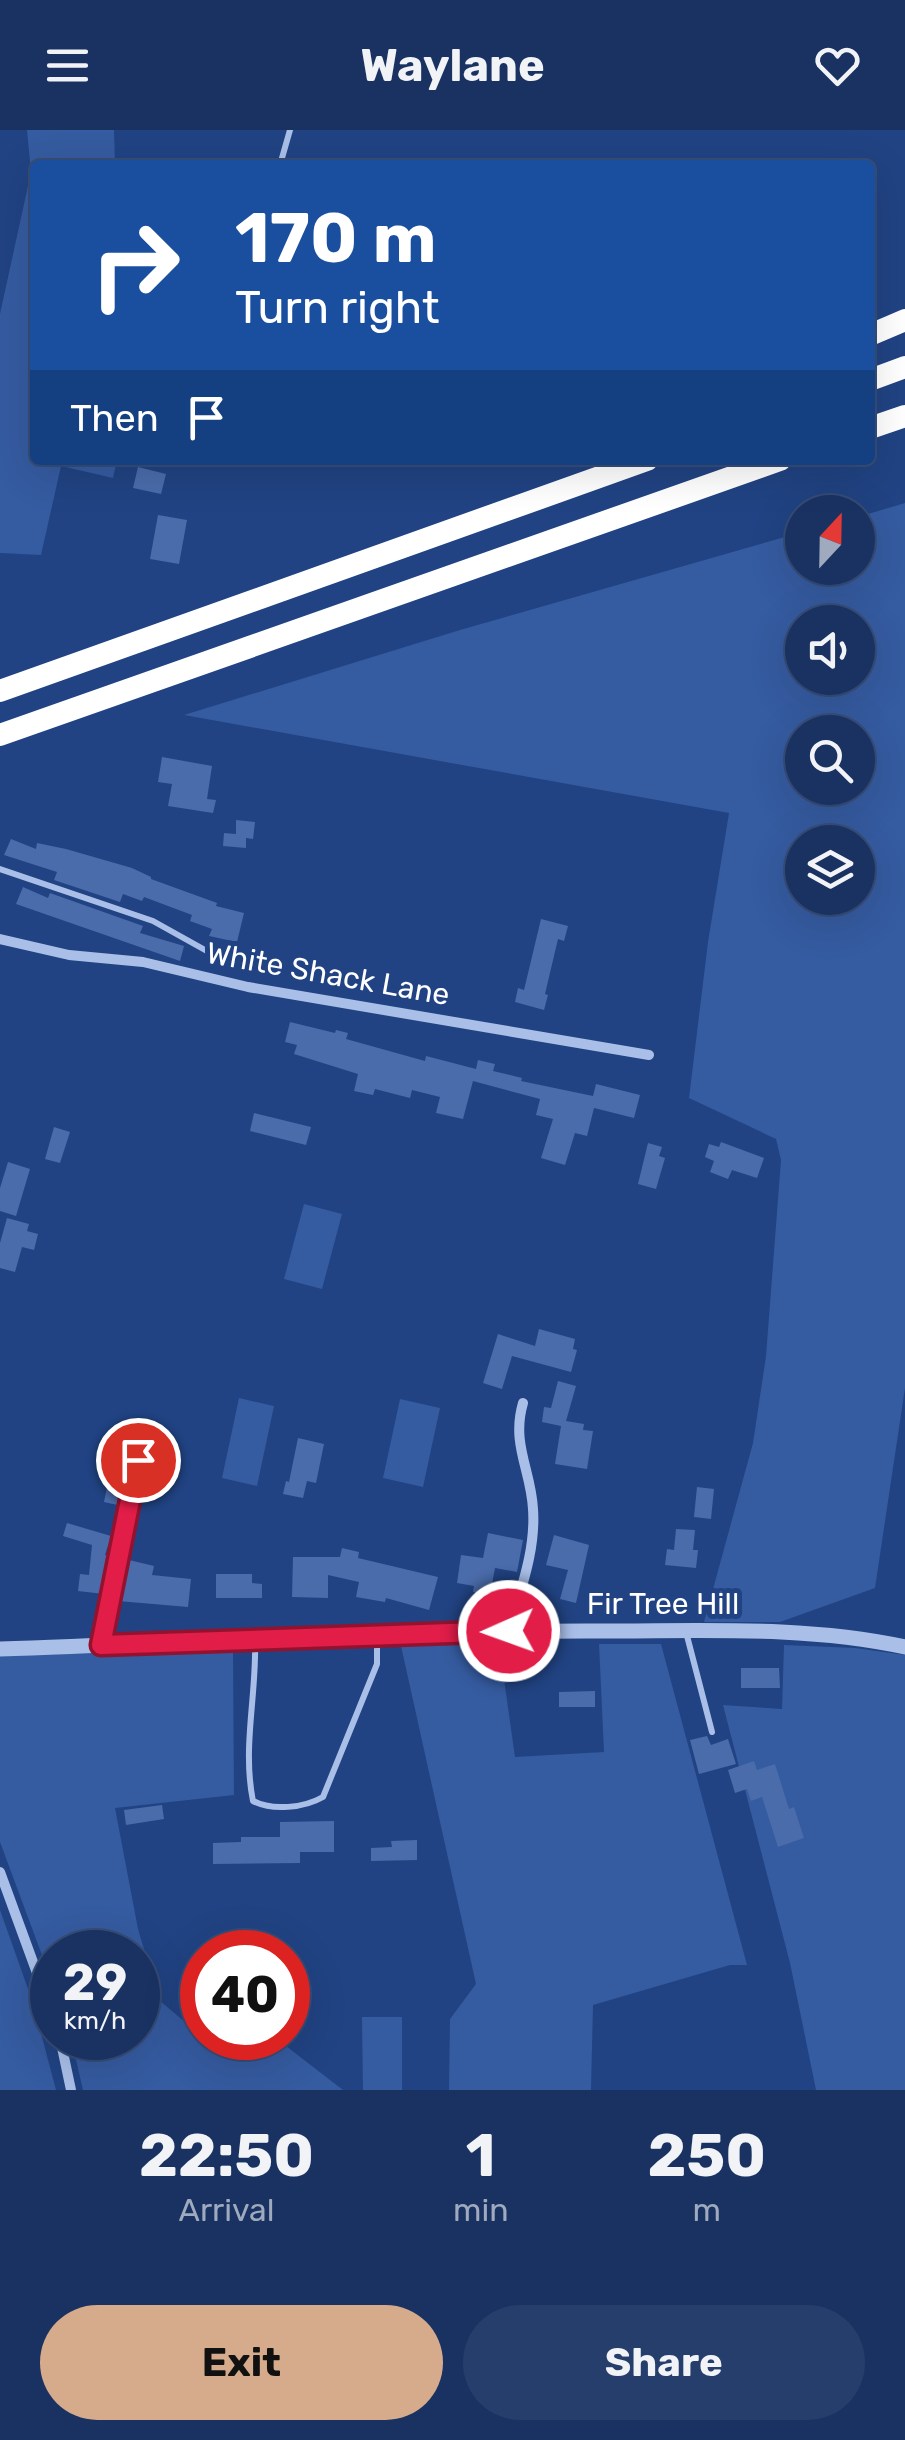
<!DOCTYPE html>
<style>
:root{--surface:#193262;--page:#263e6b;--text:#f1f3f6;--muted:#9faabe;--line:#374d77;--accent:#d6ab8b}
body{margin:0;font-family:Rubik,sans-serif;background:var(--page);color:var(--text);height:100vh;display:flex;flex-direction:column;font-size:38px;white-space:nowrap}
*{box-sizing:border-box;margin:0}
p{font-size:32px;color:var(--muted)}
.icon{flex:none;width:55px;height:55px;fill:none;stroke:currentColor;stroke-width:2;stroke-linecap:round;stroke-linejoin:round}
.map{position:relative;height:1960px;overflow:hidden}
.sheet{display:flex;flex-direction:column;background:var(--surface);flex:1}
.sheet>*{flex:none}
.guide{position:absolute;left:30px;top:30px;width:845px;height:305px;border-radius:10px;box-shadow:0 10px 40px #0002,0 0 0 2px var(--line);background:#1a4fa0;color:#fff;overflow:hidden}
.needle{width:65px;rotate:22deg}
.fabs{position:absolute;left:785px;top:365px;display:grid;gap:20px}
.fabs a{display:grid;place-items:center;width:90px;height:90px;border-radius:50%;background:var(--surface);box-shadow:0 10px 40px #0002,0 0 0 2px var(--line);font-size:50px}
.speed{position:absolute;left:30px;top:1800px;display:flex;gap:20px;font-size:50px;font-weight:700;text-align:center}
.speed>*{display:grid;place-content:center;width:130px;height:130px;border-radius:50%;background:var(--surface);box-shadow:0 10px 40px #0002,0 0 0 2px var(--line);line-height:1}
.speed small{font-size:25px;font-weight:400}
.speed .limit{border:15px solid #d22;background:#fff;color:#111}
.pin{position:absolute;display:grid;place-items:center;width:85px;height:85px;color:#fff;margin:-42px;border:5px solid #fff;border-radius:50%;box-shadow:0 2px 10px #0007}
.me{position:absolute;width:110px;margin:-55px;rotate:268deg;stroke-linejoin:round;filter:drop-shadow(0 0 8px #0008)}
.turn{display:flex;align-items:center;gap:35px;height:210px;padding:0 40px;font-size:45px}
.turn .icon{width:130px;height:130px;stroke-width:2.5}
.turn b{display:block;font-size:70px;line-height:85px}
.then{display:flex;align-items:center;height:95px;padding:0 40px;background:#0003;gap:20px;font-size:38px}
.eta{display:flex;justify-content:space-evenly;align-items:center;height:170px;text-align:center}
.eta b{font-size:60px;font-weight:700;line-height:70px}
.primary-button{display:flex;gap:20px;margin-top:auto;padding:20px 40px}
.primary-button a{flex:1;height:115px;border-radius:60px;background:var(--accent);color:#111;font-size:40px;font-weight:700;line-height:115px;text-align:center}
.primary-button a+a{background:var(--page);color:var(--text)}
header{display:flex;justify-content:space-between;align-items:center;height:130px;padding:0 40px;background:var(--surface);font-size:45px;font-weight:700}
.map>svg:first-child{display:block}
.green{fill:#355ba0;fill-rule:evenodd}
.building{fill:#4a6cab}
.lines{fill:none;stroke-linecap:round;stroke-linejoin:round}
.service{stroke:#a9bfe8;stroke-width:6}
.minor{stroke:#a9bfe8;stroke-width:10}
.tertiary{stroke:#a9bfe8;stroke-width:15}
.motorway{stroke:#fff;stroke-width:22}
.route-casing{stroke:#92132f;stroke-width:25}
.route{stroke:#e11d48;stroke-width:18}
.labels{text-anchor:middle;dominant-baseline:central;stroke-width:10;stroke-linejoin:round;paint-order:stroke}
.street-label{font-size:30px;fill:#fff;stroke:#214383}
</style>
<header><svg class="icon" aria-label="menu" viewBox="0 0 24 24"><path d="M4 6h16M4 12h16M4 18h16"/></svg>Waylane<svg class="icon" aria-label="heart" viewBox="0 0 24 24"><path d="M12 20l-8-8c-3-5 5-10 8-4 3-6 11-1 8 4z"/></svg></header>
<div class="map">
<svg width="905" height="1960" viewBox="0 0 905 1960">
<rect width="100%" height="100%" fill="#214383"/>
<g class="green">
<path d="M 27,0 L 114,0 L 115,35 L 35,35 L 35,330 L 117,330 L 113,348 L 61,336 L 41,425 L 0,423 L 0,184 L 31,42 Z"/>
<path d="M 905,373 L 905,1258 L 875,1458 L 780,1492 L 704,1492 L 753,1313 L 766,1226 L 781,1030 L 776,1009 L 689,968 L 708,812 L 729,683 L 184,585 L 460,500 L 802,402 L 802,438 L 858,438 L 858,387 ZM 858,492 L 858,548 L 802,548 L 802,492 ZM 858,602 L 858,658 L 802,658 L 802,602 ZM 858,712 L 858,768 L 802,768 L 802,712 Z"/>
<path d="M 304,1074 L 342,1084 L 322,1159 L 284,1149 Z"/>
<path d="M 239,1268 L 274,1276 L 257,1356 L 222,1348 Z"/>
<path d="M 400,1269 L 440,1278 L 423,1357 L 383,1348 Z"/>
<path d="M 499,1514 L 515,1627 L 604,1622 L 599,1514 L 661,1514 L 747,1835 L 730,1835 L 593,1875 L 591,1960 L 449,1960 L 450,1889 L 476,1854 L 401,1516 Z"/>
<path d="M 784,1515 L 855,1518 L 905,1525 L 905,1960 L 816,1960 L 790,1833 L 723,1575 L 782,1579 Z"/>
<path d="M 233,1520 L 234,1665 L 115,1678 L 138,1799 L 159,1870 L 212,1915 L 286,1916 L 343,1960 L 83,1960 L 71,1908 L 138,1908 L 138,1822 L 52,1822 L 52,1852 L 0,1712 L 0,1524 Z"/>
<path d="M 0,1780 L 33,1873 L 56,1960 L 0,1960 Z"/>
<path d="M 362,1887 L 402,1887 L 402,1960 L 363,1960 Z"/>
</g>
<g class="building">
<path d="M 138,337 L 166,344 L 161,364 L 133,358 Z"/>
<path d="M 158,385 L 187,390 L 179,434 L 150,429 Z"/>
<path d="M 162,627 L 212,636 L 207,669 L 216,670 L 213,683 L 168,676 L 172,654 L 158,652 Z"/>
<path d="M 236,690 L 255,692 L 253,709 L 246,708 L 246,718 L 223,716 L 224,703 L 236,704 Z"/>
<path d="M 11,709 L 36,719 L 37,713 L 66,719 L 132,738 L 151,747 L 151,749 L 217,773 L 216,776 L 244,783 L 237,812 L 209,806 L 212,799 L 190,791 L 192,785 L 144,767 L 142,771 L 123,764 L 120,772 L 54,750 L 57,742 L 4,725 Z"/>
<path d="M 23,757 L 48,768 L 50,763 L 143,796 L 140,803 L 184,816 L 180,831 L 16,774 Z"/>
<path d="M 541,789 L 568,796 L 564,811 L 558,809 L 545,864 L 548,865 L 544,880 L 515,872 L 518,858 L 524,860 Z"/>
<path d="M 290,892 L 335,903 L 336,900 L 348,903 L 346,909 L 425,931 L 426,926 L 476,939 L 478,930 L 495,934 L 493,941 L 522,948 L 521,951 L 593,966 L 596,954 L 640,965 L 634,988 L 594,978 L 587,1006 L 575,1003 L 565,1035 L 541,1028 L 553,989 L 536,985 L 540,969 L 473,951 L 463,989 L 436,983 L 440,967 L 412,960 L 410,968 L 375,959 L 373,965 L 354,961 L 358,944 L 294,924 L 297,915 L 285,912 Z"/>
<path d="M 254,983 L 311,997 L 306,1015 L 250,1001 Z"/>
<path d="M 54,997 L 70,1002 L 60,1033 L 45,1029 Z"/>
<path d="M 721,1012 L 764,1028 L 757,1048 L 732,1040 L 728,1049 L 710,1042 L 714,1031 L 705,1027 L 709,1014 L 719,1017 Z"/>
<path d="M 648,1013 L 662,1017 L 659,1026 L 665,1028 L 656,1059 L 638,1054 Z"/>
<path d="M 8,1032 L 30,1039 L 16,1086 L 0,1081 L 0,1058 Z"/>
<path d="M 7,1088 L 29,1094 L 27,1101 L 38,1104 L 34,1120 L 22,1117 L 15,1142 L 0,1138 L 0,1113 Z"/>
<path d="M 539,1199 L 575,1209 L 573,1219 L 577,1220 L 571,1242 L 512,1226 L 502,1259 L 483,1253 L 498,1204 L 535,1216 Z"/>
<path d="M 558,1251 L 576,1256 L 566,1291 L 584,1294 L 583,1300 L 593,1301 L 587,1339 L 555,1334 L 561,1296 L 542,1292 L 544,1277 L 551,1278 Z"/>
<path d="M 298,1308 L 324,1314 L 316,1353 L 307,1351 L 303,1368 L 283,1364 L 286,1351 L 289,1352 Z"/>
<path d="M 112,1333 L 130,1336 L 122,1376 L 104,1372 Z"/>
<path d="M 697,1357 L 714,1359 L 711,1389 L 694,1387 Z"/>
<path d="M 67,1393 L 111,1406 L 105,1425 L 112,1426 L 104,1464 L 78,1461 L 80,1444 L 89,1445 L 92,1415 L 63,1406 Z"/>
<path d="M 676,1399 L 695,1400 L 693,1420 L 698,1420 L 696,1438 L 665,1435 L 667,1419 L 674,1420 Z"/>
<path d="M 488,1403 L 523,1410 L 517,1442 L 495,1438 L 490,1465 L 473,1462 L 474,1456 L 457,1453 L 461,1425 L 483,1428 Z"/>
<path d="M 554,1405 L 589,1415 L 576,1473 L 560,1469 L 568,1440 L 546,1435 Z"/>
<path d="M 342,1418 L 359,1422 L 358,1428 L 438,1447 L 429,1480 L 386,1468 L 385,1472 L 356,1467 L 359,1452 L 328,1445 L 328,1468 L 292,1467 L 293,1427 L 340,1427 Z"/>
<path d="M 125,1429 L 154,1436 L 152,1445 L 191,1449 L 188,1477 L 118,1471 Z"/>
<path d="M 216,1444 L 252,1444 L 252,1453 L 262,1454 L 262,1468 L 216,1468 Z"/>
<path d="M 741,1538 L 779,1538 L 780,1558 L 741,1558 Z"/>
<path d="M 595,1561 L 595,1577 L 559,1577 L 559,1562 Z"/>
<path d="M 707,1606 L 711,1615 L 728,1609 L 736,1634 L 699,1644 L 690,1610 Z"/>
<path d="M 754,1631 L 757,1640 L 775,1634 L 789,1679 L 794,1677 L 804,1708 L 778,1717 L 762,1667 L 751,1671 L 747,1659 L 735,1663 L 728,1640 Z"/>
<path d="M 162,1675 L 164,1689 L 126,1695 L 124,1680 Z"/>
<path d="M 334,1691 L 334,1722 L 300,1722 L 300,1733 L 213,1734 L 213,1713 L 241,1712 L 241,1707 L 280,1707 L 280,1692 Z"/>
<path d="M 417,1710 L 417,1730 L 371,1731 L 371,1718 L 392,1717 L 391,1711 Z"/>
</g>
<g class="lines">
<g class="service">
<path d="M 280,35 L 290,0"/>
<path d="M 0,739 L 153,791 L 223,830"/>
<path d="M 686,1502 L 712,1602"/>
<path d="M 255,1510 C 257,1564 242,1617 253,1671 C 272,1681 304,1678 323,1667 L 377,1534 L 377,1506"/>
<path d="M 101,1514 L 138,1330"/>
</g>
<g class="minor">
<path d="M 0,809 L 69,825 L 143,832 L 248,857 L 649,925"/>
<path d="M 509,1501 C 520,1461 536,1421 533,1379 C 531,1340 511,1314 523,1273"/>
<path d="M 0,1742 L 52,1884"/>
<path d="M 60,1908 L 71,1960"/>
</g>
<path class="tertiary" d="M 0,1519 C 203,1512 406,1500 609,1501 C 707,1501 808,1496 905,1517"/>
<g class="motorway">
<path d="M 870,205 L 905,190"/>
<path d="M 870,250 L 905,237"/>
<path d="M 870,298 L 905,286"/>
<path d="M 0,561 L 647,330"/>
<path d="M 0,605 L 780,330"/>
</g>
</g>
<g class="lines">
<defs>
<path id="route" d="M 138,1330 L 101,1515 L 509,1501"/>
</defs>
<use href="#route" class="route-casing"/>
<use href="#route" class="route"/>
</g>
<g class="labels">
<g class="street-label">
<text transform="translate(328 844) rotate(10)">White Shack Lane</text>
<text x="663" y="1474">Fir Tree Hill</text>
</g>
</g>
</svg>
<div class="fabs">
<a><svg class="needle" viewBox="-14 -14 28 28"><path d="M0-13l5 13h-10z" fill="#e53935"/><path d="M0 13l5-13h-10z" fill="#9faabe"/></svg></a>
<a><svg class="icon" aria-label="sound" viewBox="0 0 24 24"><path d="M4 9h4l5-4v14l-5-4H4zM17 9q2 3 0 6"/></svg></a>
<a><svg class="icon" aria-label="search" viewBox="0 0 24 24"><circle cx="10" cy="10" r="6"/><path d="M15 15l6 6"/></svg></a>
<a><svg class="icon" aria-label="layers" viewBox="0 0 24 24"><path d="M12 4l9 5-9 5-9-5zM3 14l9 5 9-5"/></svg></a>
</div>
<div class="speed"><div>29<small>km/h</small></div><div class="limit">40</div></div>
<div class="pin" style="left:138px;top:1330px;background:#d93025"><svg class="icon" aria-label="arrive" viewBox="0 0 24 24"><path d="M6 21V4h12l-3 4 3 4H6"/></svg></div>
<svg class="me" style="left:509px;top:1501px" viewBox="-20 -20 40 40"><circle r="17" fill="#e11d48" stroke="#fff" stroke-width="3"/><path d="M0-11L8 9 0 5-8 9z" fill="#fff"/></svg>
<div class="guide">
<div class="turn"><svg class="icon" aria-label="right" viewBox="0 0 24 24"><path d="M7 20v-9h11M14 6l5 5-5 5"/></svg><div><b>170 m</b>Turn right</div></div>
<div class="then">Then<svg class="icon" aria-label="arrive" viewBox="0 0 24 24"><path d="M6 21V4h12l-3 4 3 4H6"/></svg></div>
</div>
</div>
<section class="sheet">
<div class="eta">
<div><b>22:50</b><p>Arrival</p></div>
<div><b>1</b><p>min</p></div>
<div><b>250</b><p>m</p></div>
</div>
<div class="primary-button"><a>Exit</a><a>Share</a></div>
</section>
